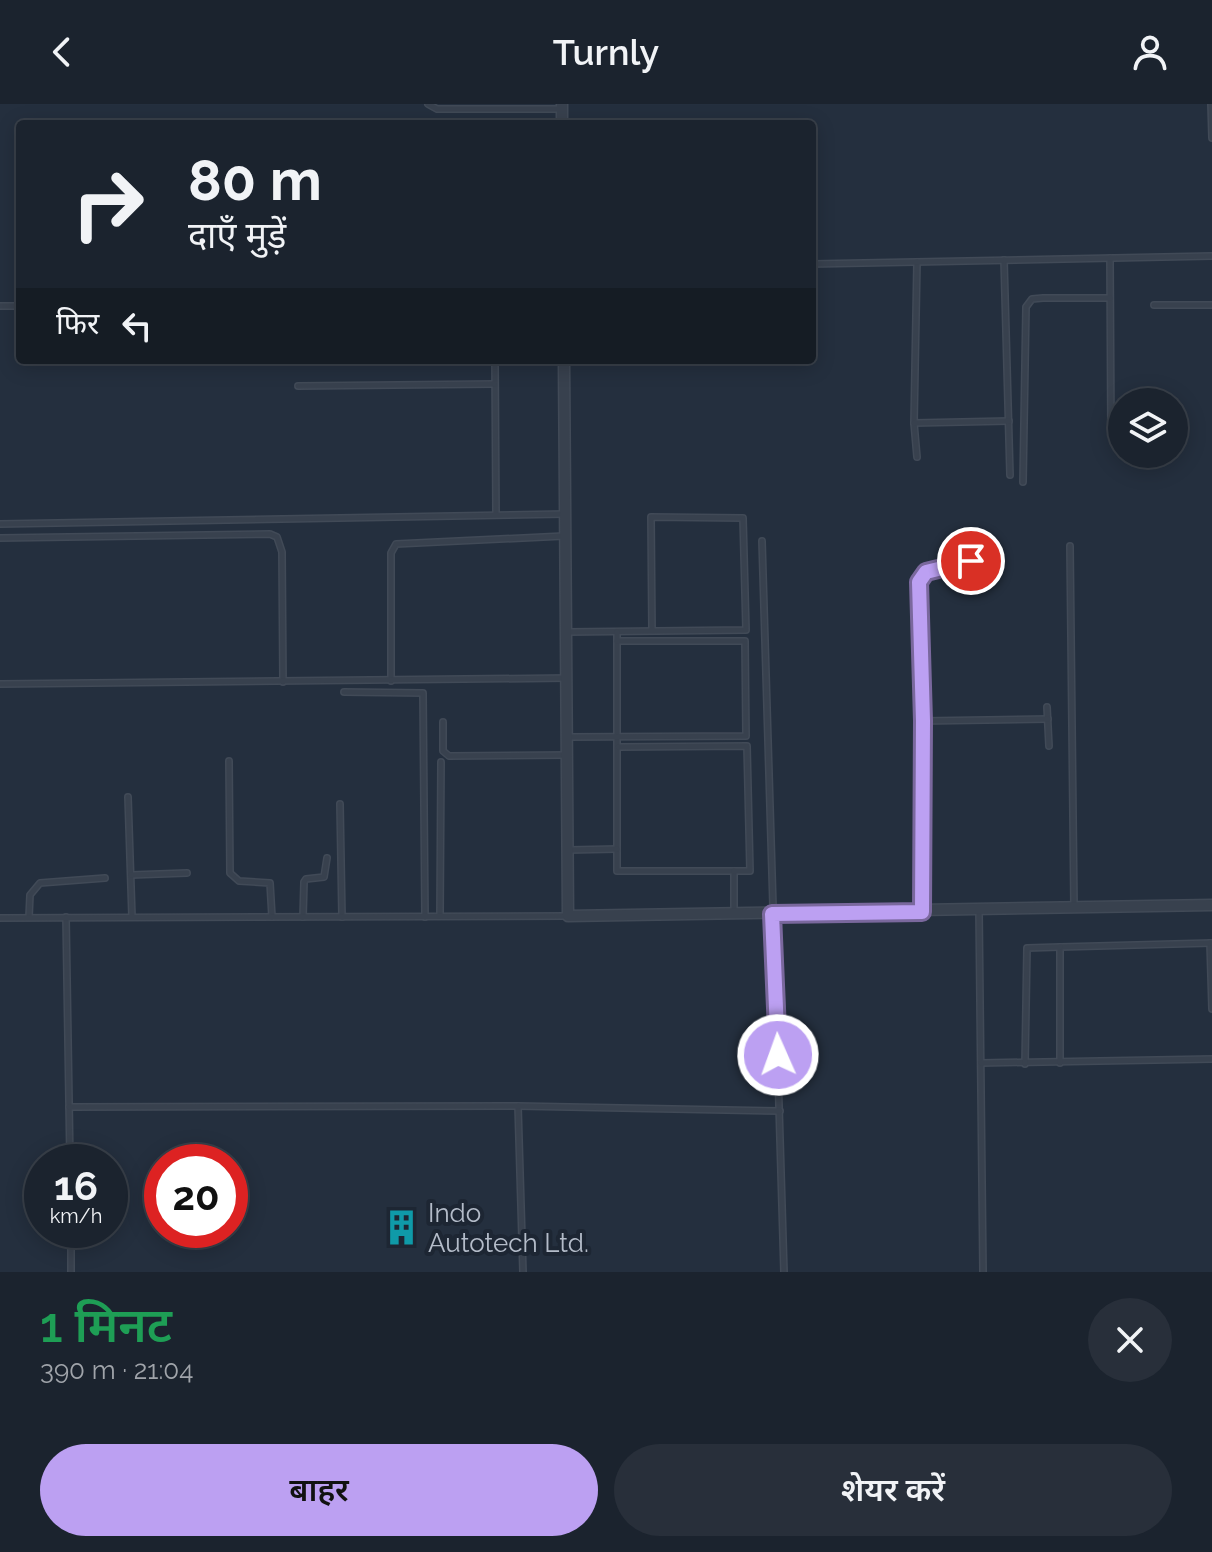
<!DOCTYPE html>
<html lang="hi">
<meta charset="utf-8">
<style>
:root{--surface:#1b232e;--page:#282f3a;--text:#f1f3f6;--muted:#a0a4aa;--line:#39404a;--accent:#bca0f2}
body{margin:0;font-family:Raleway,"Noto Sans Devanagari",sans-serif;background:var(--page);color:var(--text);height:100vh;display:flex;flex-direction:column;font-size:30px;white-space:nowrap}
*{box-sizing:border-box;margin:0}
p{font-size:26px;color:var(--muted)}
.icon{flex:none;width:44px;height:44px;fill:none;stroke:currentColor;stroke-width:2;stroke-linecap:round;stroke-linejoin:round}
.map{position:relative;height:1168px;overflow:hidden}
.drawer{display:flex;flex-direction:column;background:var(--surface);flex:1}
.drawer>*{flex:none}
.top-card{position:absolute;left:16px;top:16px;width:800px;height:244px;border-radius:8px;box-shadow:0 4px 20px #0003,0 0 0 2px var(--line);background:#1b232e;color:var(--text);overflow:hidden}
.fabs{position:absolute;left:1108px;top:284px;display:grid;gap:16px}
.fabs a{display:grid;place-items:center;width:80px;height:80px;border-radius:50%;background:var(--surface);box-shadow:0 4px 20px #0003,0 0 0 2px var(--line);font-size:40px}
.speed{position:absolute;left:24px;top:1040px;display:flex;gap:16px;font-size:40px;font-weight:700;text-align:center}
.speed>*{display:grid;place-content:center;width:104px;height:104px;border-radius:50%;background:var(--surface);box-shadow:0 4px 20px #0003,0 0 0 2px var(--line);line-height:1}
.speed small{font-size:20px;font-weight:400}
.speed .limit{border:12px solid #d22;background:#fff;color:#111}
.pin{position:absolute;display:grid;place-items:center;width:68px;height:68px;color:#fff;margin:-34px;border:4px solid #fff;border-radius:50%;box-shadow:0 2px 8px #0007}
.me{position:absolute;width:88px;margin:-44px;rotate:358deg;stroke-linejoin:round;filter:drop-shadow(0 0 6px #0008)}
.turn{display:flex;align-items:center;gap:28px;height:168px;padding:0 40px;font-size:36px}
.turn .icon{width:104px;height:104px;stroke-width:2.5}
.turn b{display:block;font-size:56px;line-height:68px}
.then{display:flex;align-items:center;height:76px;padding:0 40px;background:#0003;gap:16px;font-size:30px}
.round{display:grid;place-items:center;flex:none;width:84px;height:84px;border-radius:42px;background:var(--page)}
.summary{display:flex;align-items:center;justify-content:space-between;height:136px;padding:0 40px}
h1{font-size:48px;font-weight:600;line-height:60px;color:#1e9e55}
.primary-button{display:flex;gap:16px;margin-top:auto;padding:16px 40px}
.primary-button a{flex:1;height:92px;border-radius:48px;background:var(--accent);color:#111;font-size:32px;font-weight:600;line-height:92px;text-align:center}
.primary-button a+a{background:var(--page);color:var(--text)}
header{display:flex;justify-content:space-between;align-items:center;height:104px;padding:0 40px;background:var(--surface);font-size:36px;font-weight:600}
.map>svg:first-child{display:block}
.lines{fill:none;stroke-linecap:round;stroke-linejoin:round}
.lane-casing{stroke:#414a57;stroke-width:8}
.street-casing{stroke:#414a57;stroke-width:13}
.lane{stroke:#38414e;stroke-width:5}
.street{stroke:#38414e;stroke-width:10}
.route-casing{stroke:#7a689d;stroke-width:20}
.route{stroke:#bca0f2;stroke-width:14}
.labels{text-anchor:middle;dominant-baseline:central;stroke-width:8;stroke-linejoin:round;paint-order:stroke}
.poi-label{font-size:26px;fill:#b4bcc9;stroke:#1d2633;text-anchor:start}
</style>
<header><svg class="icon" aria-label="back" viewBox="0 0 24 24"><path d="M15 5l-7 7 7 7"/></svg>Turnly<svg class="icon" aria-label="person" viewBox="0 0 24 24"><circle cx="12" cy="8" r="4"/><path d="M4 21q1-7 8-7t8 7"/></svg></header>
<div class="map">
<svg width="1212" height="1168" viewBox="0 0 1212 1168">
<rect width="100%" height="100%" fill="#242f3e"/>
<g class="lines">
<defs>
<g id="lane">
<path d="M 428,0 L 437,5 L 561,5"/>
<path d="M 1211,0 L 1212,34"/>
<path d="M 1110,154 L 1111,329"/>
<path d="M 1004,156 L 1010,371"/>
<path d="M 917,158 L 914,319 L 917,353"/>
<path d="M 812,160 L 1212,152"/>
<path d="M 1154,201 L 1212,201"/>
<path d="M 0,202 L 20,202"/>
<path d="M 495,256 L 496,410"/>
<path d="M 298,282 L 494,280"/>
<path d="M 914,319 L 1009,317"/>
<path d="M 1023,378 L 1026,203 L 1032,195 L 1043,194 L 1110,194"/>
<path d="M 0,420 L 565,410"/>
<path d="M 0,434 L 270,430 L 277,433 L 282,448 L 283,578"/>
<path d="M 762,437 L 784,1168"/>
<path d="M 1070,442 L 1074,802"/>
<path d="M 568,528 L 746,526 L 743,414 L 651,413 L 652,527"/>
<path d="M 617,537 L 617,767 L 734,767 L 734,810"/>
<path d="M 391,577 L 391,449 L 396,440 L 564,432"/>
<path d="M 0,580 L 568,574"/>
<path d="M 344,588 L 423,589 L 425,813"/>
<path d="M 1047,603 L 1049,642"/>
<path d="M 923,617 L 1048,615"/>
<path d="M 443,618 L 443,647 L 449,652 L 568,651"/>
<path d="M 569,633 L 746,632 L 745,537 L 617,537 L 617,528"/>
<path d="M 618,643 L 747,642 L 750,767 L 734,767"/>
<path d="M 229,657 L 230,769 L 239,777 L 270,779 L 272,813"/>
<path d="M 128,693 L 132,813"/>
<path d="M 340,700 L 342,813"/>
<path d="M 569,746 L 617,745"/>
<path d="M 131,771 L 187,769"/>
<path d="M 979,806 L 983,1168"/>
<path d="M 922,807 L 919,478 C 929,456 976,456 997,453"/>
<path d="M 440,812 L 441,658"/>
<path d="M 29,813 L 30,791 L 40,779 L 105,774"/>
<path d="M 66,813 L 70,1058"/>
<path d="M 303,813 L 304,778 L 306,775 L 324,773 L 327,754"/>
<path d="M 0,814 L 567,812"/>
<path d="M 1210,839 L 1212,905"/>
<path d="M 981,959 L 1212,955"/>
<path d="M 1060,959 L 1060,843 L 1212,839"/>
<path d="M 1025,960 L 1027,844 L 1060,843"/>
<path d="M 518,1002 L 523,1168"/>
<path d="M 69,1003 L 518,1002 L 780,1007"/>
<path d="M 71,1126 L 71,1168"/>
</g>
<g id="street">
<path d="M 562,0 L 562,20"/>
<path d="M 564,256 L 568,812 L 1212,801"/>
</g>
</defs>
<use href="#lane" class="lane-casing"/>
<use href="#street" class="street-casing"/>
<use href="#lane" class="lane"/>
<use href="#street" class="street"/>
</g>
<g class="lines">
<defs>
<path id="route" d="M 778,951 L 772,810 L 922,808 L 923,617 L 919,478 L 926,468 L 971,457"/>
</defs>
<use href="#route" class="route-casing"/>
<use href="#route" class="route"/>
</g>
<defs>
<symbol id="building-bare" viewBox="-9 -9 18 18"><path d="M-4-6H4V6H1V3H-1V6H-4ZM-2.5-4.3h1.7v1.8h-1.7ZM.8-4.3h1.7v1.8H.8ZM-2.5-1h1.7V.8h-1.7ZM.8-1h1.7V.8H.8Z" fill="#0f9aa8" stroke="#1d2633" stroke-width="2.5" paint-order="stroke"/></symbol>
</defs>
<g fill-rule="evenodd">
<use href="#building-bare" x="376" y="1098" width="51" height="51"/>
</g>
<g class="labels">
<g class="poi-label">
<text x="428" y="1109">Indo<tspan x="428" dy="30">Autotech Ltd.</tspan></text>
</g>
</g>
</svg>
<div class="fabs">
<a><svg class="icon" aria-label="layers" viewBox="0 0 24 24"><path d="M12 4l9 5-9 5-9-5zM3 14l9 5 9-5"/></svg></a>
</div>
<div class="speed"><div>16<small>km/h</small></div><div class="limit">20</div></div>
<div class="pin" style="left:971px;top:457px;background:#d93025"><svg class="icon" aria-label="arrive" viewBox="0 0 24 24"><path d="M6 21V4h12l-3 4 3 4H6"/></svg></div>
<svg class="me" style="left:778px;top:951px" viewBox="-20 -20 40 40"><circle r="17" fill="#bca0f2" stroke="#fff" stroke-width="3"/><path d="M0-11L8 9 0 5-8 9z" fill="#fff"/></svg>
<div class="top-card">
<div class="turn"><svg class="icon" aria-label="right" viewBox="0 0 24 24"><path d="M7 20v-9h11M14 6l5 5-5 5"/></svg><div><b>80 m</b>दाएँ मुड़ें</div></div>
<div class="then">फिर<svg class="icon" aria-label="left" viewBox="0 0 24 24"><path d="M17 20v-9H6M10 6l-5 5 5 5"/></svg></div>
</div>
</div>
<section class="drawer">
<div class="summary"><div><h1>1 मिनट</h1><p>390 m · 21:04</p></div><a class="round"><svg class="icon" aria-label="close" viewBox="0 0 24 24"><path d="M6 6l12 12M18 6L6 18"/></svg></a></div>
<div class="primary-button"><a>बाहर</a><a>शेयर करें</a></div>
</section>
